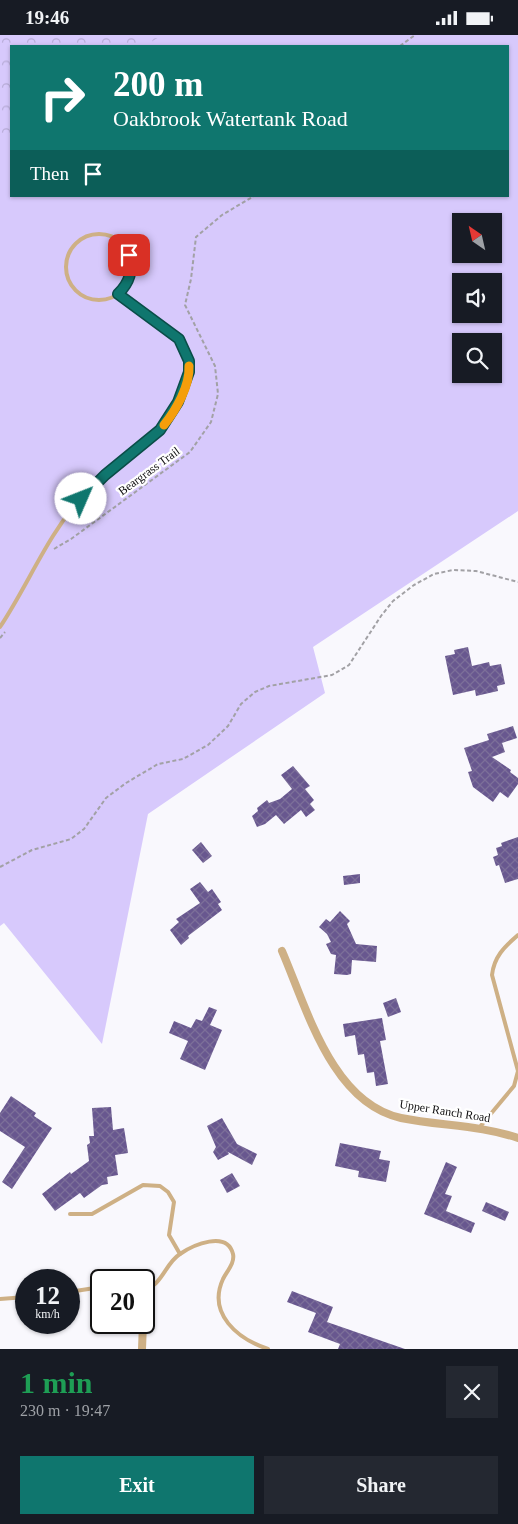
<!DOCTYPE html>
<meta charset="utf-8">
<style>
:root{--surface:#171b24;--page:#242831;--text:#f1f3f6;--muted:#9ea1a6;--accent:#0f766e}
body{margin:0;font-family:Georgia,serif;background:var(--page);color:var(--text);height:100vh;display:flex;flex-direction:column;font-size:19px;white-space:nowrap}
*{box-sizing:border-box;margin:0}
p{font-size:16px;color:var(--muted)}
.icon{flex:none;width:28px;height:28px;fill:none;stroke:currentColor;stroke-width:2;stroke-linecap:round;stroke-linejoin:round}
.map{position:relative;height:1314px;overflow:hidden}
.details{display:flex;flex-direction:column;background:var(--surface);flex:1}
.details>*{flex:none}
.guide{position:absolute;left:10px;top:10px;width:499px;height:152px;border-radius:0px;box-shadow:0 1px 4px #0004;background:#0f766e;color:#fff;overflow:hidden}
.needle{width:32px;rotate:326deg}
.tools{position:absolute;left:452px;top:178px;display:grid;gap:10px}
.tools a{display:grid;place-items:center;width:50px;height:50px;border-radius:0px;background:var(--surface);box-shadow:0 1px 4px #0004;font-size:25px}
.speed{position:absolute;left:15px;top:1234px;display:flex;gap:10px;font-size:25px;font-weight:700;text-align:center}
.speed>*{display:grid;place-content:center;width:65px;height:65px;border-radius:50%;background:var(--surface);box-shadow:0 1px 4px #0004;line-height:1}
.speed small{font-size:12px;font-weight:400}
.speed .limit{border:2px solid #111;border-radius:8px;background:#fff;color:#111}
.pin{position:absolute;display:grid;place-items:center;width:42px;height:42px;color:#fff;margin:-21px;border-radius:10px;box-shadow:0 2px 8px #0006}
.me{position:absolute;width:55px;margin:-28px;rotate:46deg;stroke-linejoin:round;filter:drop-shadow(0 0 4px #0008)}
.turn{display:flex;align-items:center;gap:18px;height:105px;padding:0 20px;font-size:22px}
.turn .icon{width:65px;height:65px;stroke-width:2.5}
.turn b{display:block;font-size:35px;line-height:42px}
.then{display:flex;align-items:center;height:48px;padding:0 20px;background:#0003;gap:10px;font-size:19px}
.round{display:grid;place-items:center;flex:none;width:52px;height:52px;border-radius:0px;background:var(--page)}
.overview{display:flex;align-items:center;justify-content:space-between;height:85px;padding:0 20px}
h1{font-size:30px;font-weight:600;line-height:38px;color:#1e9e55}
.primary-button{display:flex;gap:10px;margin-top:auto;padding:10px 20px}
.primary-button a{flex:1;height:58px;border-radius:0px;background:var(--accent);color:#fff;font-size:20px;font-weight:600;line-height:58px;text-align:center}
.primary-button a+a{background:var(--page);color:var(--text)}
.status{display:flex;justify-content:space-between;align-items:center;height:35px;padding:0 25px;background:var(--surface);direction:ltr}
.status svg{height:14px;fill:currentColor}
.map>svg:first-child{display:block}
.grass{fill:#d7c9fc;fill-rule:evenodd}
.park{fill:url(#park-crowns)}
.building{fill:url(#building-cross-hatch)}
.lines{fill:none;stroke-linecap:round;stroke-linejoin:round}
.path{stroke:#a2a1a5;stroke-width:2;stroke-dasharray:4 2.5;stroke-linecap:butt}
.service{stroke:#ceb085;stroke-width:4}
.minor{stroke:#ceb085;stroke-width:8}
.route-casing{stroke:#0a4d48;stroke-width:12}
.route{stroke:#0f766e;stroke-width:9}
.slow{stroke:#f59e0b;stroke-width:9}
.labels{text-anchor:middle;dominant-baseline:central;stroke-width:4.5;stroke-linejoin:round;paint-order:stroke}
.street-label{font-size:12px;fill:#0f0e10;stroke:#fff}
</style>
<div class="status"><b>19:46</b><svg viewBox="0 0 49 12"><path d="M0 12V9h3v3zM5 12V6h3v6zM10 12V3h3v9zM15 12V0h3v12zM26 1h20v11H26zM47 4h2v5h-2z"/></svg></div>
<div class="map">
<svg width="518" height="1314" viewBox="0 0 518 1314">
<defs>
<pattern id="park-crowns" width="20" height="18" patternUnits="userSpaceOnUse" patternTransform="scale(1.25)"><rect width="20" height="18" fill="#d7c9fc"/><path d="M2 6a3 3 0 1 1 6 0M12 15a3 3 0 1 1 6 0" fill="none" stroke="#b7abd7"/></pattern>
<pattern id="building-cross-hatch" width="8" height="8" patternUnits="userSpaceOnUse" patternTransform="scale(1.25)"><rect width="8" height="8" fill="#68578f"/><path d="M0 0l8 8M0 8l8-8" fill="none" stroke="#7c6f99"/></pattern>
</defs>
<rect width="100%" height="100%" fill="#f9f8fd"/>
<path class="grass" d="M 0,0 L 518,0 L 518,476 L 313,612 L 325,658 L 148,779 L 102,1009 L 4,888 L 0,891 ZM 11,11 L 508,11 L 508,161 L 11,161 ZM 461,186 L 494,186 L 494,219 L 461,219 ZM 461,246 L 494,246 L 494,279 L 461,279 ZM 461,306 L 494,306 L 494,339 L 461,339 Z"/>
<path class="park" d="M 0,0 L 162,0 L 145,11 L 11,11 L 11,99 L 0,106 Z"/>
<g class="building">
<path d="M 468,612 L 472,631 L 489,627 L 490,631 L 501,629 L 505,649 L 497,651 L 498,656 L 476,661 L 475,655 L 453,660 L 445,621 L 455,619 L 454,615 Z"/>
<path d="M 513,691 L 517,703 L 502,708 L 505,717 L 492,722 L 511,735 L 510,737 L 518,743 L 518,749 L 508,763 L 500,757 L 493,767 L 473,752 L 468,737 L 472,736 L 464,713 L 489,705 L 487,699 Z"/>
<path d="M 293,731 L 310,751 L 305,754 L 314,765 L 310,769 L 315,775 L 306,782 L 301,775 L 284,789 L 276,780 L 265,789 L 257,792 L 252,781 L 258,776 L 257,773 L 267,765 L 269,768 L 280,764 L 292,754 L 281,740 Z"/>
<path d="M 518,802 L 518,844 L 505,848 L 499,830 L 496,831 L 493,822 L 498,820 L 496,813 L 502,811 L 501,808 Z"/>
<path d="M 201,807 L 212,821 L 203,828 L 192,815 Z"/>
<path d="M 360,839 L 360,848 L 344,850 L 343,841 Z"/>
<path d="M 200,847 L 208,857 L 212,854 L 221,867 L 218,869 L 222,875 L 188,901 L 189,903 L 181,910 L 170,895 L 179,887 L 176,884 L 200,868 L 190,854 Z"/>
<path d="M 340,876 L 350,886 L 347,889 L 356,909 L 377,911 L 376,927 L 352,925 L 351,939 L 347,940 L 334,939 L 336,920 L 331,919 L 326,909 L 331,907 L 327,899 L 319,892 L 326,884 L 330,887 Z"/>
<path d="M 396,963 L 401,977 L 388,982 L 383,968 Z"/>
<path d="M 209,972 L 217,975 L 210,990 L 222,995 L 205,1035 L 180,1024 L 188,1006 L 169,998 L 174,986 L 191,993 L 196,984 L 202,986 Z"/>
<path d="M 382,983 L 386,1005 L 380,1006 L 388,1049 L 376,1051 L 374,1037 L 367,1038 L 364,1019 L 358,1020 L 355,1000 L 345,1002 L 343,989 Z"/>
<path d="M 11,1061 L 36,1078 L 34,1081 L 52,1093 L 12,1154 L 2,1147 L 25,1112 L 0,1096 L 0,1078 Z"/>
<path d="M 111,1072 L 113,1095 L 124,1093 L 128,1118 L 115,1120 L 118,1140 L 107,1142 L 108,1149 L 102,1150 L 84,1163 L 80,1158 L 55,1176 L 42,1159 L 70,1137 L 71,1139 L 89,1126 L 87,1110 L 90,1108 L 89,1101 L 94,1101 L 92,1073 Z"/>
<path d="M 222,1083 L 237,1109 L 257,1119 L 252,1130 L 228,1117 L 229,1119 L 218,1125 L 213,1117 L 216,1112 L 207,1091 Z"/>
<path d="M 340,1108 L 381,1116 L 379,1124 L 390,1126 L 386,1147 L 358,1142 L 359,1136 L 335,1131 Z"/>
<path d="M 446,1127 L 457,1132 L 445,1159 L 452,1161 L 446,1176 L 475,1188 L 471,1198 L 424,1179 Z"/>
<path d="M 232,1138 L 240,1151 L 227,1158 L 220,1145 Z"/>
<path d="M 486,1167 L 509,1177 L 505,1186 L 482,1176 Z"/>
<path d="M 292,1256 L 333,1272 L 327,1287 L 405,1314 L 338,1314 L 340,1309 L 308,1297 L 316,1278 L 287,1267 Z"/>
</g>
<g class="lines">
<g class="path">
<path d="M 400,11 L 415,0"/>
<path d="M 54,514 L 71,504 L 190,417 L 211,387 L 218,359 L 215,331 L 185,270 L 191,244 L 196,202 L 222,180 L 254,161"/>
<path d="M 0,603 L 5,597"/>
<path d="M 0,832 L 32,815 L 71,804 L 84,794 L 106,763 L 126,748 L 158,729 L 183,724 L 208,710 L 228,691 L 241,669 L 255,657 L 269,651 L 332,640 L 349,630 L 381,581 L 393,566 L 414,550 L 434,539 L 453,535 L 476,536 L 518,547"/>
</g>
<g class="service">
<circle cx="99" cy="232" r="33"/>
<path d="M 0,592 C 28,550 47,501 81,463 C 105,438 140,418 161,393 C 181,371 201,331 179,304 C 164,285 137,272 118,259"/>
<path d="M 479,1093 L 514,1051 L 518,1036 L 492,940 C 494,922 504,912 518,900"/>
<path d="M 70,1179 L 92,1179 L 143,1150 L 160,1151 L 168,1157 L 174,1167 L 169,1200 L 180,1219"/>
<path d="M 69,1257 L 101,1252"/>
<path d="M 144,1257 C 148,1254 152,1252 156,1248 C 165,1239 169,1226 180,1219 C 193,1210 227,1195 233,1219 C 235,1228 227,1236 223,1244 C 207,1279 238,1304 268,1314"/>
<path d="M 0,1264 L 26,1262"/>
</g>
<g class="minor">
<path d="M 282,916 C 307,974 332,1068 401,1083 C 441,1091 480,1090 518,1103"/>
<path d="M 142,1314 L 143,1288"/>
</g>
</g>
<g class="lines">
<defs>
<path id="route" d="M 81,464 L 105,440 L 160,395 L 178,367 L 189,337 L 189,326 L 179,304 L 118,259 C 130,247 133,236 129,220"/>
</defs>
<use href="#route" class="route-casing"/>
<use href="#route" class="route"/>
<path class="slow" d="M 164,390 C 176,375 190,351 189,331"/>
</g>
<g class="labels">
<g class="street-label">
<text transform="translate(149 436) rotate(-36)">Beargrass Trail</text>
<text transform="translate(445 1076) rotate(9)">Upper Ranch Road</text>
</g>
</g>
</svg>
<div class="tools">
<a><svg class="needle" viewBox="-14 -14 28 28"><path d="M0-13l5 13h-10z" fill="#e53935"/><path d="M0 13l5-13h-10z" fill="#9ea1a6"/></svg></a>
<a><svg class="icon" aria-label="sound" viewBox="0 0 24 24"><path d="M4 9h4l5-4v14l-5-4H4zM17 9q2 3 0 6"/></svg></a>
<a><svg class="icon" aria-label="search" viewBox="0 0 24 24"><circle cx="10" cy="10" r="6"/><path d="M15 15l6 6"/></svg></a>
</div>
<div class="speed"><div>12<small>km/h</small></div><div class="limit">20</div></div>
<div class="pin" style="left:129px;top:220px;background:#d93025"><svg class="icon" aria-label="arrive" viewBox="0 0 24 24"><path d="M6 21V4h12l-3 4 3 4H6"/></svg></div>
<svg class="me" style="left:81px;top:464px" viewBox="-20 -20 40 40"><circle r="19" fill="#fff"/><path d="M0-13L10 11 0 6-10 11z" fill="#0f766e"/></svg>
<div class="guide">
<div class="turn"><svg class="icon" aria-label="right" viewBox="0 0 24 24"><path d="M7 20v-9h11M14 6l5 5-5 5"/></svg><div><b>200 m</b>Oakbrook Watertank Road</div></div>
<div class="then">Then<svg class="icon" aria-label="arrive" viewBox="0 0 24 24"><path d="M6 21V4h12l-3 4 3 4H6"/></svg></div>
</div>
</div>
<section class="details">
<div class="overview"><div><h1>1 min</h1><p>230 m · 19:47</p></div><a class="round"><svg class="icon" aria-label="close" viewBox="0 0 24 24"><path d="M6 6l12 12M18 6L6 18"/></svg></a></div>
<div class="primary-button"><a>Exit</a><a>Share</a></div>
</section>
